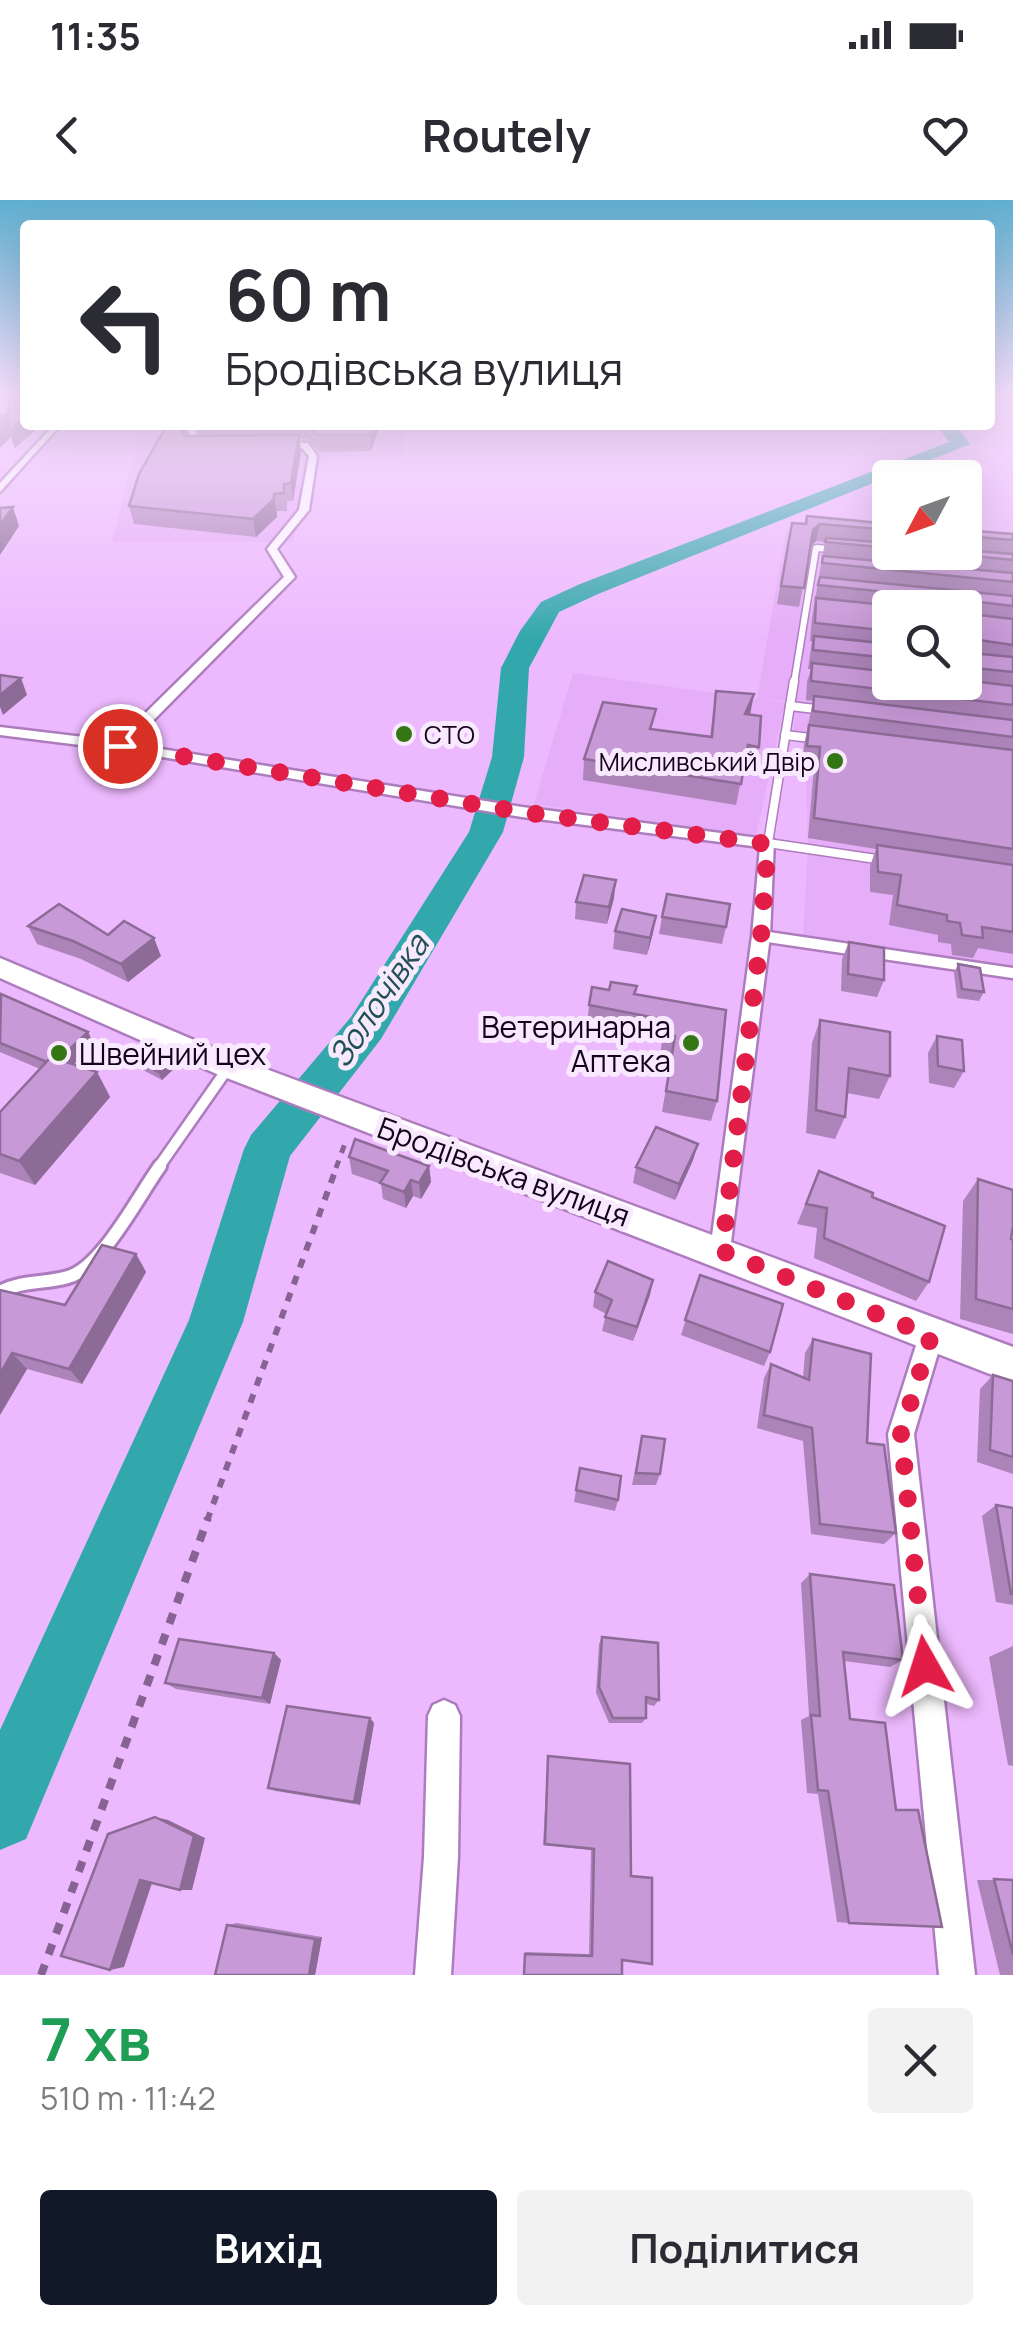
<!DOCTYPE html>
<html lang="uk">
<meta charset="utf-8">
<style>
:root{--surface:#fff;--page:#f2f2f3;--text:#2b2b33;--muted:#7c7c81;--accent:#111827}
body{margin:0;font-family:Manrope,sans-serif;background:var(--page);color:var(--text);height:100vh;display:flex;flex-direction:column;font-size:38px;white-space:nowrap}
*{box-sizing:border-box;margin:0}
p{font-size:32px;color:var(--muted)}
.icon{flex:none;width:55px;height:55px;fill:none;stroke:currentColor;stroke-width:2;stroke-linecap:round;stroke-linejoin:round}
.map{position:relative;height:1775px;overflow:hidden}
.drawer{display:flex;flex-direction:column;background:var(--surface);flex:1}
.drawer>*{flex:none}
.top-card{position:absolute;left:20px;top:20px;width:975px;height:210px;border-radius:10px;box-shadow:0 10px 40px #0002;background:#fff;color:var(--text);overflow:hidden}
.needle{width:65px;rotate:229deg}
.controls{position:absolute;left:872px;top:260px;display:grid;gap:20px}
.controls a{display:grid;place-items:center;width:110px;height:110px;border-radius:10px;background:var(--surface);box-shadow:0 10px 40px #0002;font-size:50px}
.pin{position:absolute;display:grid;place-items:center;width:85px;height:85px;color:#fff;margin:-42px;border:5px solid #fff;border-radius:50%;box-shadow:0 2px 10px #0007}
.me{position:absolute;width:110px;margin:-55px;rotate:354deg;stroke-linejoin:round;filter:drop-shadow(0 0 8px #0008)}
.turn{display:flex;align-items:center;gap:35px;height:210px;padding:0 40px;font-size:45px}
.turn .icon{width:130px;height:130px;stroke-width:2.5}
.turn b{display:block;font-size:70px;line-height:85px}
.round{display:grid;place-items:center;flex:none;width:105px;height:105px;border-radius:10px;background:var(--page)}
.headline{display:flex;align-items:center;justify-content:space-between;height:170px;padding:0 40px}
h1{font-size:60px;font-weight:700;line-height:75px;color:#1e9e55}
.primary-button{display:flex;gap:20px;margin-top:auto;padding:20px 40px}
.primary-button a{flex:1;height:115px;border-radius:10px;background:var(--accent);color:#fff;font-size:40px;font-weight:700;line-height:115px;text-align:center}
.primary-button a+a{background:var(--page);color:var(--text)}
.status{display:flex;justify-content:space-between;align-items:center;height:70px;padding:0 50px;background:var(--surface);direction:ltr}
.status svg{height:28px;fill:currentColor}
header{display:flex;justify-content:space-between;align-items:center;height:130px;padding:0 40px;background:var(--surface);font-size:45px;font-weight:700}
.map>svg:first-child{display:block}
.built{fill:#e6adf8;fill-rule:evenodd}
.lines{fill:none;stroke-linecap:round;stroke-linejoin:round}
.river{fill:#33a8ac;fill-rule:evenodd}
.lane-far3-casing{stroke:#ad7cbd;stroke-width:9}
.lane-far2-casing{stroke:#ad7cbd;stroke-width:11}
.lane-far1-casing{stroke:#ad7cbd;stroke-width:15}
.lane-casing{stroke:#ad7cbd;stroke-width:18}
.street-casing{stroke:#ad7cbd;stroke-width:5}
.secondary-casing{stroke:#ad7cbd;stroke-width:5}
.path-far2{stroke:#866392;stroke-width:5;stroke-dasharray:8 8;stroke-linecap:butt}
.path-far1{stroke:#866392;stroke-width:6;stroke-dasharray:9 9;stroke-linecap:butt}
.path{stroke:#866392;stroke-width:8;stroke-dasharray:11 11;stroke-linecap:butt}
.lane-far3{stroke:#fff;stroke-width:6}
.lane-far2{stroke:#fff;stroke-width:8}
.lane-far1{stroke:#fff;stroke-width:10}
.lane{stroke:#fff;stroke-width:12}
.street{fill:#fff;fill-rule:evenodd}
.secondary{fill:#fff;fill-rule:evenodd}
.wall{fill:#ac84b9;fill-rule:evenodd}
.shaded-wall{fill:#8c6b96}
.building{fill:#c899d7;stroke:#8c6b96;stroke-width:2.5}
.route{stroke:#e11d48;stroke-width:18;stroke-dasharray:0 32.4}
.poi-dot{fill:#347614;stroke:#f9e9fe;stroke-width:4}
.labels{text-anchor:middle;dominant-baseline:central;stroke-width:10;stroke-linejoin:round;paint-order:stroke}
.far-poi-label{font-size:25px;fill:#14031a;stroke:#f9e9fe;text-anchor:start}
.poi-label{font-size:30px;fill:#14031a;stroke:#f9e9fe;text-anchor:end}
.street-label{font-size:30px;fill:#14031a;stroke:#f9e9fe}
.water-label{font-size:32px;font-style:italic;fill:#215253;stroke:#f9e9fe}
</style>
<div class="status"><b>11:35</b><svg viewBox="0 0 49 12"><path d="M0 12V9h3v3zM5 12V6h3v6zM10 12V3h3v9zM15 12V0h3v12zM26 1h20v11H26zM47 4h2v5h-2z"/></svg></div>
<header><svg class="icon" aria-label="back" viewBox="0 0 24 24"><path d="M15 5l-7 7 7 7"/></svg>Routely<svg class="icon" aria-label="heart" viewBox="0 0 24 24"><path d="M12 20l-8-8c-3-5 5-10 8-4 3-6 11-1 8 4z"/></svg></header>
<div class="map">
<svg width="1013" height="1775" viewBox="0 0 1013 1775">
<rect width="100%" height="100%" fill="#edb9fe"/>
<g class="built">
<path d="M 169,225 L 406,225 L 402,256 L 322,259 L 292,342 L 112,342 L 140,233 L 167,231 Z"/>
<path d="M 786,330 L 890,340 L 890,352 L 965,352 L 1013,592 L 868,548 L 793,538 L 796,503 L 761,498 L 785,503 L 756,637 L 534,604 L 573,473 L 757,499 ZM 890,408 L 965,408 L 965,482 L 890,482 Z"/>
<path d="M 806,577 L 1013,595 L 1013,767 L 803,735 L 808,648 Z"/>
</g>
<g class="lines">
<path class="river" d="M 937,225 L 956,225 L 970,244 L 598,394 L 559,412 L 529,468 L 524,557 L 503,632 L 381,839 L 290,956 L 243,1122 L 26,1639 L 0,1650 L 0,1530 L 189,1120 L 244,949 L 251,935 L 351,817 L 469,632 L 492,557 L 501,468 L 520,431 L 541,402 L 580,384 L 949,242 Z"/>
<defs>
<path id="lane-far3" d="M 794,483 L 816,348 L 833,349"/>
<g id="lane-far2">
<path d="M 794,481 L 768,643 L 883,660"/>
<path d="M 790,506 L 824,510"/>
<path d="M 785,535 L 819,539"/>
</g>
<g id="lane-far1">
<path d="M 761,736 L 1013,773"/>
<path d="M 158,968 L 228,868"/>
</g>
<path id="lane" d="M 0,1092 C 22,1080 44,1084 68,1077 C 102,1068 139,995 160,966"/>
<g id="street">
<path d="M 54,225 L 64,225 L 55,231 L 0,292 L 0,283 Z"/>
<path d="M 189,225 L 197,225 L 196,244 L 209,244 L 209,248 L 189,249 Z"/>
<path d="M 275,242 L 308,243 L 317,256 L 309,310 L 277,349 L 295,377 L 130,544 L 522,607 L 774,640 L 770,736 L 729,1058 L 721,1061 L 713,1058 L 710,1051 L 752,736 L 760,647 L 522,617 L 120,550 L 0,535 L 0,527 L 117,541 L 284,377 L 267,349 L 299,310 L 309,256 L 302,248 L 272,247 Z"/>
<path d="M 931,1125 L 940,1128 L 943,1136 L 914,1234 L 975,1775 L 939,1775 L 888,1234 L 919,1136 L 922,1128 Z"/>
<path d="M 444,1500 L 455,1505 L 460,1516 L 458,1657 L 451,1775 L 415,1775 L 424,1657 L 428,1516 L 433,1505 Z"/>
</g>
<path id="secondary" d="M 0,758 L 239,859 L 1013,1147 L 1013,1183 L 219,875 L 0,778 Z"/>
</defs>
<use href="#lane-far3" class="lane-far3-casing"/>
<use href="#lane-far2" class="lane-far2-casing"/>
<use href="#lane-far1" class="lane-far1-casing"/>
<use href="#lane" class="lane-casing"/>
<use href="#street" class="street-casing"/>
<use href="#secondary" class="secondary-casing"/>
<path class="path-far2" d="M 336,968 L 347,938"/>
<path class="path-far1" d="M 207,1321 L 337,966"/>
<path class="path" d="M 41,1775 L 208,1318"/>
<use href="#lane-far3" class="lane-far3"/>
<use href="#lane-far2" class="lane-far2"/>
<use href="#lane-far1" class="lane-far1"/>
<use href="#lane" class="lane"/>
<use href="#street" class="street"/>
<use href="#secondary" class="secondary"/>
</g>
<g class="wall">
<path d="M 167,225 L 186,225 L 186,236 L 199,236 L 197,225 L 380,225 L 371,251 L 319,252 L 308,239 L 299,239 L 301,252 L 293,301 L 287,301 L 287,311 L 277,311 L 277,317 L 256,337 L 134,324 L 129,306 Z"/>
<path d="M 805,324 L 890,324 L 890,352 L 965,352 L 965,330 L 1013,334 L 1013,754 L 978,748 L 973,758 L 952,755 L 951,744 L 938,742 L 938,735 L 889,725 L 893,695 L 870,692 L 870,666 L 876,649 L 808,638 L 814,567 L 802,566 L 804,545 L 813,501 L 806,500 L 807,482 L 811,469 L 808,469 L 812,441 L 810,441 L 812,417 L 825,342 L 816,341 L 811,346 L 799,407 L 777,404 L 788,340 ZM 890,408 L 965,408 L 965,482 L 890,482 Z"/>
<path d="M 716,491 L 750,515 L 759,547 L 755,568 L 744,566 L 736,605 L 583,580 L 584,559 L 653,529 L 710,537 Z"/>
<path d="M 614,698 L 607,724 L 575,719 L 576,702 Z"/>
<path d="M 662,717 L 726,727 L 722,744 L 659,734 Z"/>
<path d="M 28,726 L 161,756 L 128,782 L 81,759 L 37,744 Z"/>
<path d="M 615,731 L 653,733 L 647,755 L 613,749 Z"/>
<path d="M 849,742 L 884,780 L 877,797 L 841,791 L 842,759 Z"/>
<path d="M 958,764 L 984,792 L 979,801 L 957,798 L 954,773 Z"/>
<path d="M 637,786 L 636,795 L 726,810 L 717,901 L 711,921 L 662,912 L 671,858 L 660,856 L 662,841 L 587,826 L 589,805 L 609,790 Z"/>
<path d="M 0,796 L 88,832 L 94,845 L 74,864 L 97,872 L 110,897 L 35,985 L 0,973 L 0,912 L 40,869 L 0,852 Z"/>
<path d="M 820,820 L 890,876 L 879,899 L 847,893 L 845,917 L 835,939 L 806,933 L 812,843 Z"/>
<path d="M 937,836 L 964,871 L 954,888 L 929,883 L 928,853 Z"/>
<path d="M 138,860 L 181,862 L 162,880 L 141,869 Z"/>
<path d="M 698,944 L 693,960 L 675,1000 L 633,983 L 636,967 Z"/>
<path d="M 349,957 L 429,966 L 431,982 L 421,999 L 413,996 L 406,1008 L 383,999 L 381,984 L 352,974 Z"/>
<path d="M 819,971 L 872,997 L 929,1082 L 916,1101 L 814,1058 L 817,1028 L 797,1024 Z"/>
<path d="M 978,979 L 1011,1039 L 1013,1040 L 1013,1134 L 960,1119 L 963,1001 Z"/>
<path d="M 136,1054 L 146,1072 L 82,1184 L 27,1169 L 0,1215 L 0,1090 L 65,1105 Z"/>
<path d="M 700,1075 L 770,1152 L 764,1166 L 681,1135 Z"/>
<path d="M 653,1080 L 633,1141 L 602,1131 L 606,1114 L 593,1107 L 595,1092 Z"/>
<path d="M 813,1139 L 867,1243 L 896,1333 L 884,1344 L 811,1334 L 803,1241 L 757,1228 L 764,1178 L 771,1164 L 803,1178 L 805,1153 Z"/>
<path d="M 993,1175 L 1013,1181 L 1013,1274 L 977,1262 L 980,1189 Z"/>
<path d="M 642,1236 L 660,1274 L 656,1285 L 632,1285 Z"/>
<path d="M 580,1268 L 618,1300 L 615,1311 L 574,1302 Z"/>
<path d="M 996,1305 L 1013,1308 L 1013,1405 L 996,1402 L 982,1316 Z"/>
<path d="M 810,1374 L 903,1460 L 890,1467 L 844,1461 L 849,1723 L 837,1722 L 818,1594 L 807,1593 L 801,1520 L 809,1516 L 801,1383 Z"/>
<path d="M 602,1437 L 659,1500 L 654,1506 L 646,1504 L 646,1518 L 642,1523 L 609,1523 L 596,1493 L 599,1444 Z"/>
<path d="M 1013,1446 L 1013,1566 L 1008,1565 L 989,1457 Z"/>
<path d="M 274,1453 L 281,1460 L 270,1504 L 176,1489 L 165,1483 Z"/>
<path d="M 374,1523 L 360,1605 L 276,1591 L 268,1588 Z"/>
<path d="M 548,1556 L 630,1564 L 622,1775 L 523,1775 L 525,1752 L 589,1754 L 591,1650 L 543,1645 Z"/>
<path d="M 977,1680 L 1013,1680 L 1013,1775 L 1000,1775 Z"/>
<path d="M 237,1723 L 322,1737 L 315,1775 L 227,1725 Z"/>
</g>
<g class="shaded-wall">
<path d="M 8,216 L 25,217 L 25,225 L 41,225 L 15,248 L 11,237 L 0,248 L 0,224 Z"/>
<path d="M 182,225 L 186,225 L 185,249 L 182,233 Z"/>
<path d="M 373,225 L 380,225 L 371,251 L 370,235 Z"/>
<path d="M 299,235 L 301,252 L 293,301 L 291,283 Z"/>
<path d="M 274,294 L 277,317 L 256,337 L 253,319 Z"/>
<path d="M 13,307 L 19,326 L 0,355 L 0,325 Z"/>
<path d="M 820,324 L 816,341 L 809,347 L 813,330 Z"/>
<path d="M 21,478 L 27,495 L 3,515 L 0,507 L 0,495 Z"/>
<path d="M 754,494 L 750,515 L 745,514 Z"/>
<path d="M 616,680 L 614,698 L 607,724 L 609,707 Z"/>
<path d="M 656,716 L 653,733 L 647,755 L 650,738 Z"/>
<path d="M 154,738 L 161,756 L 128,782 L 121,764 Z"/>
<path d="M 88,832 L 94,845 L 60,877 L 53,865 Z"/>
<path d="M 178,854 L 181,862 L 162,880 L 158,872 Z"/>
<path d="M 97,872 L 110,897 L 35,985 L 19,961 Z"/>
<path d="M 698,944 L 693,960 L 675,1000 L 679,984 Z"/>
<path d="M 429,966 L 431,982 L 421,999 L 419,983 Z"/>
<path d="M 411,980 L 413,996 L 406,1008 L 404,992 Z"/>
<path d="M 136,1054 L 146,1072 L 82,1184 L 69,1169 Z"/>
<path d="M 653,1080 L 650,1095 L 633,1141 L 637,1127 Z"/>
<path d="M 12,1153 L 27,1169 L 0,1215 L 0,1174 Z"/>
<path d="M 274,1453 L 281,1460 L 270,1504 L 262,1498 Z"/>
<path d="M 370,1518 L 374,1523 L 360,1605 L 354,1602 Z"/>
<path d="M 155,1617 L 168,1620 L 205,1638 L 192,1690 L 180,1690 Z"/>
<path d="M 140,1680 L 153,1680 L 124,1767 L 110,1770 Z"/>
<path d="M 322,1737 L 315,1775 L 309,1775 L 315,1739 Z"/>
</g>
<g class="building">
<path d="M 9,192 L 25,192 L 25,217 L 9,230 L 8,216 L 0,224 L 0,215 L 8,214 Z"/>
<path d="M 167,225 L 182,225 L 182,233 L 185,236 L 299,235 L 291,283 L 284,284 L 284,293 L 274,294 L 274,299 L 253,319 L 129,306 L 139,274 Z"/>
<path d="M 307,225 L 373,225 L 370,235 L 317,235 Z"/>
<path d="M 13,307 L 0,325 L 0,308 Z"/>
<path d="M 807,316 L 890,324 L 890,330 L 820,324 L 813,330 L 804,388 L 781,386 L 792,323 L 806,324 Z"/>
<path d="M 965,330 L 1013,334 L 1013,340 L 965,336 Z"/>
<path d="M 826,338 L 890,343 L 890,348 L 825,342 Z"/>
<path d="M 965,350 L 1013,354 L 1013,360 L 934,352 L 965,352 Z"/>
<path d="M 823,356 L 1013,373 L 1013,382 L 822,363 Z"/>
<path d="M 820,377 L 1013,396 L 1013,406 L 972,401 L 965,408 L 890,408 L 890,431 L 815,423 L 816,398 L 895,406 L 902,401 L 896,393 L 818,385 Z"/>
<path d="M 965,408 L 971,414 L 1013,419 L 1013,445 L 973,439 L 965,446 L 971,453 L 1013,457 L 1013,472 L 965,467 Z"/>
<path d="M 814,436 L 890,444 L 890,458 L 813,450 Z"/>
<path d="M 812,463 L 890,472 L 890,482 L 965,482 L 965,480 L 1013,486 L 1013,505 L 811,481 Z"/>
<path d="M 0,475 L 21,478 L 0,495 Z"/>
<path d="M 716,491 L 754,494 L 745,514 L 761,516 L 759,547 L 748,545 L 741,584 L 584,559 L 603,502 L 656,509 L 650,529 L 712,537 Z"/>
<path d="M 814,496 L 1013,520 L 1013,537 L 813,511 Z"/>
<path d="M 809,525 L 1013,550 L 1013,649 L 814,618 L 820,547 L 807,546 Z"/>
<path d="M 877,645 L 1013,665 L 1013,732 L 982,727 L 983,738 L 962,735 L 960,723 L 947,721 L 947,715 L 897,705 L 901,675 L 878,672 Z"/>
<path d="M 584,675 L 616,680 L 609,707 L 576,702 Z"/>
<path d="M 667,694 L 730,704 L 726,727 L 662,717 Z"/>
<path d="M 59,704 L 108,735 L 124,721 L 154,738 L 121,764 L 73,741 L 28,726 Z"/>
<path d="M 622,709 L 656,716 L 650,738 L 615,731 Z"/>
<path d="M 849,742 L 884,748 L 884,780 L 848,774 Z"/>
<path d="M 958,764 L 980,768 L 984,792 L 962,789 Z"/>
<path d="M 611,782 L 637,786 L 634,794 L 726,810 L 717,901 L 666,891 L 675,836 L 664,834 L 666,820 L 589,805 L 592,787 L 609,790 Z"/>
<path d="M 1,794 L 88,832 L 59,859 L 51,857 L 47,862 L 0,843 Z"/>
<path d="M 820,820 L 890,832 L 890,876 L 849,868 L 845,917 L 816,910 Z"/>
<path d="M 937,836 L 962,840 L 964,871 L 938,866 Z"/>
<path d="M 156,844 L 178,854 L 158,872 L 138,860 Z"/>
<path d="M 51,857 L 97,872 L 19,961 L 0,954 L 0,912 Z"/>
<path d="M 656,927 L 698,944 L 679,984 L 636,967 Z"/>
<path d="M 355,939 L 429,966 L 419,983 L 411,980 L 404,992 L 380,983 L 388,971 L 349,957 Z"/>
<path d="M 819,971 L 873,993 L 872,997 L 945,1026 L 929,1082 L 824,1038 L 827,1008 L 806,1004 Z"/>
<path d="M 978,979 L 1013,990 L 1013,1026 L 1011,1039 L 1013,1040 L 1013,1109 L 976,1099 Z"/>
<path d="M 102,1045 L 136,1054 L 69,1169 L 12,1153 L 0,1174 L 0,1090 L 65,1105 Z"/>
<path d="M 608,1061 L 653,1080 L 637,1127 L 605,1117 L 612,1100 L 595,1092 Z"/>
<path d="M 700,1075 L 783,1104 L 770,1152 L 685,1120 Z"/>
<path d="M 813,1139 L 871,1154 L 867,1243 L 884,1245 L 896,1333 L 820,1324 L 812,1228 L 764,1215 L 771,1164 L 809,1180 Z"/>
<path d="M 993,1175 L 1013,1181 L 1013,1257 L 990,1250 Z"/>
<path d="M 642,1236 L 665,1239 L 660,1274 L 636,1273 Z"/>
<path d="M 580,1268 L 621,1276 L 618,1300 L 576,1290 Z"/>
<path d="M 996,1305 L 1013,1308 L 1013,1394 L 1011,1394 Z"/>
<path d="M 810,1374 L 894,1385 L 903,1460 L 843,1452 L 850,1519 L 885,1523 L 896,1610 L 918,1610 L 942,1727 L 849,1723 L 828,1591 L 818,1590 L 811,1515 L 820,1516 Z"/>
<path d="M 602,1437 L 658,1443 L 659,1500 L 646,1497 L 646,1518 L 613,1518 L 599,1487 Z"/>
<path d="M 179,1439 L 274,1453 L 262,1498 L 165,1483 Z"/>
<path d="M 287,1506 L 370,1518 L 354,1602 L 268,1588 Z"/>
<path d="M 548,1556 L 630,1564 L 631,1676 L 652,1678 L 652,1764 L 622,1760 L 622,1775 L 524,1775 L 525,1754 L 592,1756 L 594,1649 L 545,1644 Z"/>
<path d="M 155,1617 L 194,1636 L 180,1690 L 140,1680 L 110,1770 L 61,1756 L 108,1634 Z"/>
<path d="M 994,1679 L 1013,1680 L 1013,1755 Z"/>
<path d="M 227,1725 L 315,1739 L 309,1775 L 215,1775 Z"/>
</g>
<linearGradient id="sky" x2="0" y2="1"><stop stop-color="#5fafd0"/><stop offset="0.44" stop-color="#f7e0ff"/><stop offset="1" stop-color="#f7e0ff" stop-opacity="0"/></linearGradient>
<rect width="1013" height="440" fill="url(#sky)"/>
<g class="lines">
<path class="route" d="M 120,546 L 522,612 L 768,644 L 761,736 L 722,1051 L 931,1136 L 901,1234 L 925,1466"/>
</g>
<g class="poi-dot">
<circle cx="404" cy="534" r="10"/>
<circle cx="835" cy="561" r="10"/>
<circle cx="691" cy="843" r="10"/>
<circle cx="59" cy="853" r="10"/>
</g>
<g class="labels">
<g class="far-poi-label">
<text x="424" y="534">СТО</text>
<text x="815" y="561" text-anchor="end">Мисливський Двір</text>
</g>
<g class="poi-label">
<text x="671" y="826">Ветеринарна<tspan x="671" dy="34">Аптека</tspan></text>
<text x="79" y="853" text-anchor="start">Швейний цех</text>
</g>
<g class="street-label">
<text transform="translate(504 971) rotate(20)">Бродівська вулиця</text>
</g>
<g class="water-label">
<text transform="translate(378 800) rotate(-56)">Золочівка</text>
</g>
</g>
</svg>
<div class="controls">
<a><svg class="needle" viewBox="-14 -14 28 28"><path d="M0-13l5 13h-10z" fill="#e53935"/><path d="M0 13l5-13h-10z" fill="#7c7c81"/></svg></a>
<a><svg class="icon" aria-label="search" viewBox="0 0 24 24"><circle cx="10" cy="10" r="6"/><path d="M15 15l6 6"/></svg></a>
</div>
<div class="pin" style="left:120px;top:546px;background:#d93025"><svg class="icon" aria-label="arrive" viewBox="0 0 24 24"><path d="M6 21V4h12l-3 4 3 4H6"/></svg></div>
<svg class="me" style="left:925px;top:1466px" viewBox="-20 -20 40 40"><path d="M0-17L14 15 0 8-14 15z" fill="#e11d48" stroke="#fff" stroke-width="4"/></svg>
<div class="top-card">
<div class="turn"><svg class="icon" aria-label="left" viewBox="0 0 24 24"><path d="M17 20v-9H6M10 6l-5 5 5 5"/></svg><div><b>60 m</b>Бродівська вулиця</div></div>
</div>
</div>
<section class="drawer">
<div class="headline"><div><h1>7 хв</h1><p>510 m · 11:42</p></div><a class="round"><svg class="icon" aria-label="close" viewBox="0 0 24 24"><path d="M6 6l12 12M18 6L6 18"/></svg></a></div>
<div class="primary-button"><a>Вихід</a><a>Поділитися</a></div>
</section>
